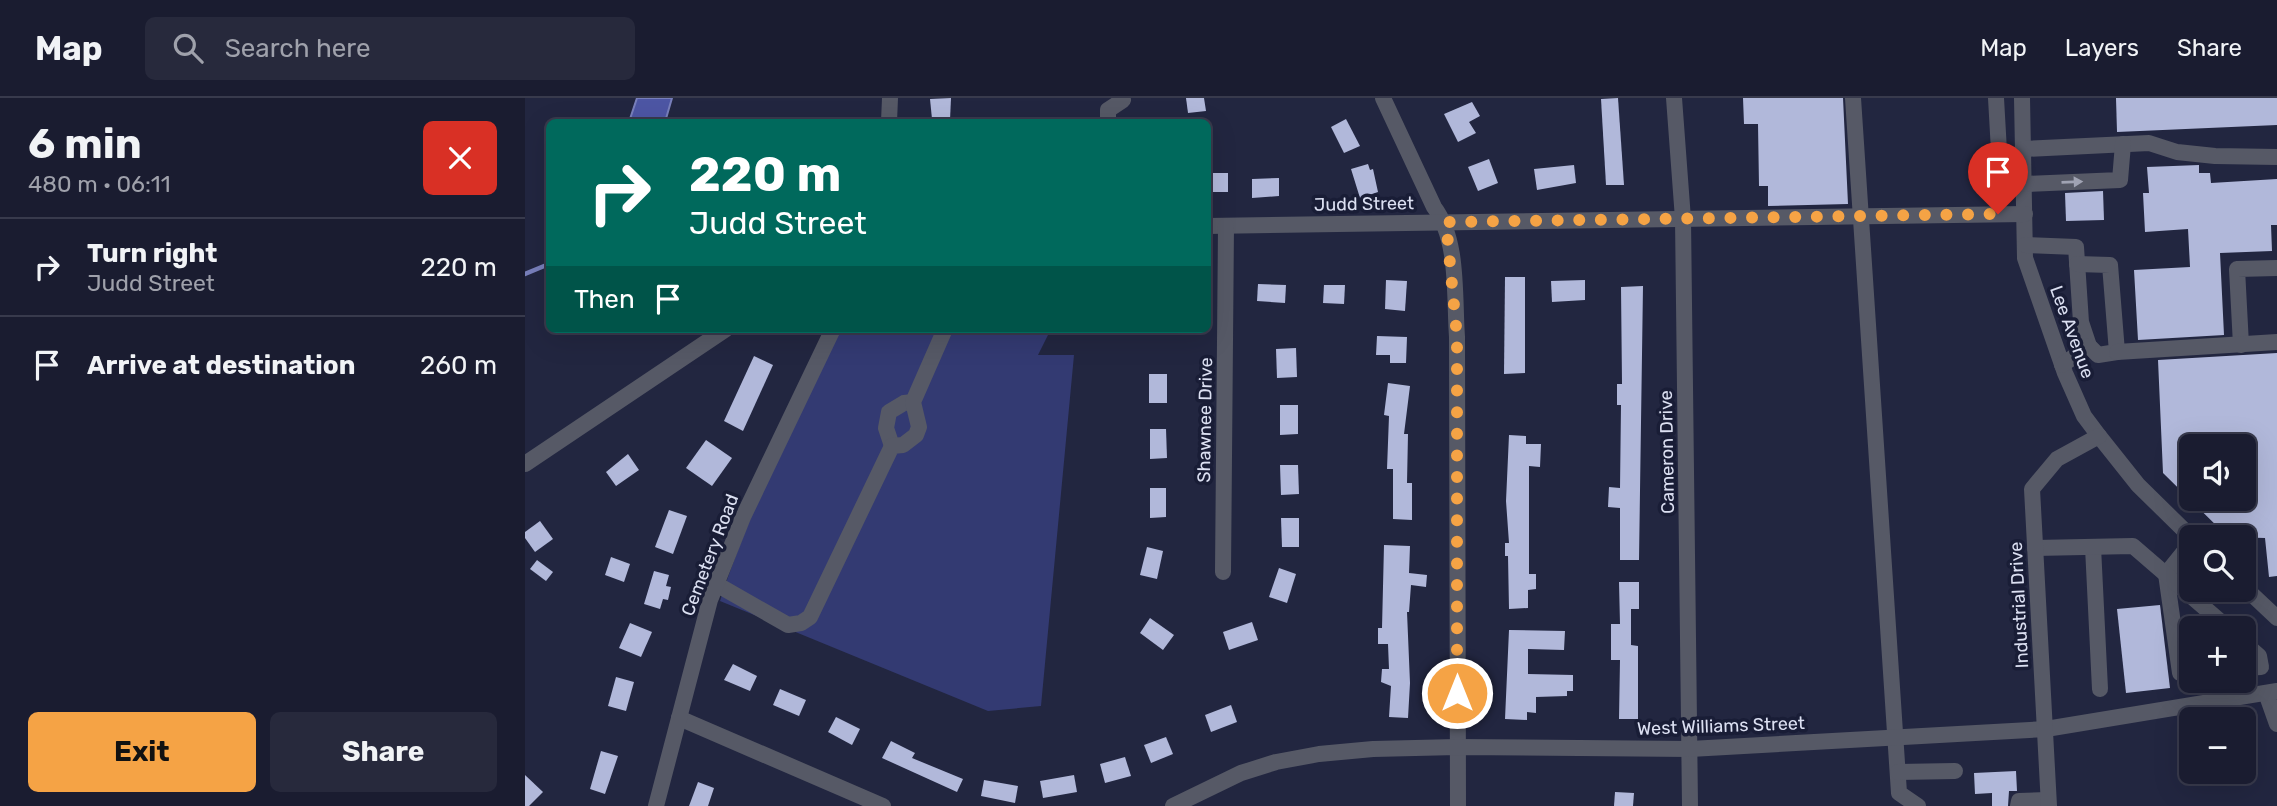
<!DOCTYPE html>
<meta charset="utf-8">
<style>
:root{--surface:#1a1c30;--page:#27293c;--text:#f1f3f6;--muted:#9fa1ab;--line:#383a4c;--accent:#f5a345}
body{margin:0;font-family:Rubik,sans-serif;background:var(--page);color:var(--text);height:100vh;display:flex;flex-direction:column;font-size:26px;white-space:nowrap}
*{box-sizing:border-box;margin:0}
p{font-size:23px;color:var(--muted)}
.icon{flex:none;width:38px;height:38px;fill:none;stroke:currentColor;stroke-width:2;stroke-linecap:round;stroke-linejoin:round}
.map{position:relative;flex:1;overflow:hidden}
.details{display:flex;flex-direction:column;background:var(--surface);width:525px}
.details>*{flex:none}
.banner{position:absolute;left:21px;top:21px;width:665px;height:214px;border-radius:10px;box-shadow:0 7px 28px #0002,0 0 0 2px var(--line);background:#00695c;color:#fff;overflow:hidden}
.buttons{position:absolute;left:1654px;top:336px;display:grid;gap:14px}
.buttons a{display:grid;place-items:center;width:77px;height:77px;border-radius:10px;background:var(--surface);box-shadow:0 7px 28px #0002,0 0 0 2px var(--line);font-size:35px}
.pin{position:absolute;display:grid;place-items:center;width:60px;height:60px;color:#fff;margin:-72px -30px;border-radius:50% 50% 50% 0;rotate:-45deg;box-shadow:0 0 7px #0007}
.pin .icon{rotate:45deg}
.me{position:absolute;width:77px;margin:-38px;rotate:0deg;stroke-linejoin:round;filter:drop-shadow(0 0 5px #0008)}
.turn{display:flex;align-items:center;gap:24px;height:147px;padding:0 28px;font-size:32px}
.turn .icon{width:91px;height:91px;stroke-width:2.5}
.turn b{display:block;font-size:49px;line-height:60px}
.then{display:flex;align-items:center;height:66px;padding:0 28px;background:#0003;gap:14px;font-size:26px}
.round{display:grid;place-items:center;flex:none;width:74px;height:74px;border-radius:10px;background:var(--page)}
.summary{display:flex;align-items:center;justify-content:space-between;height:119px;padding:0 28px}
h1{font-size:42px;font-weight:700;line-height:52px}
.button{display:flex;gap:14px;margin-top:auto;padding:14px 28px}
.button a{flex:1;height:80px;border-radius:10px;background:var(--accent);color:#111;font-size:28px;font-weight:700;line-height:80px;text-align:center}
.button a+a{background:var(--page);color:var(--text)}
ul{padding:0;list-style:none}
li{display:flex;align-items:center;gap:21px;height:98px;padding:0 28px;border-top:2px solid var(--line)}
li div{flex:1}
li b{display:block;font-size:26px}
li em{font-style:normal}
header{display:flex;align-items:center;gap:42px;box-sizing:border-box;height:98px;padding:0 35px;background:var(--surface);border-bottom:2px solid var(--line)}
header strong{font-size:33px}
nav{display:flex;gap:38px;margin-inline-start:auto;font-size:24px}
.search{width:490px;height:63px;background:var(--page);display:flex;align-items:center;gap:18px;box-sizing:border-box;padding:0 24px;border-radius:10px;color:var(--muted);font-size:26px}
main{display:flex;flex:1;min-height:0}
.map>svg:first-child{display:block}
.green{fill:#333a72}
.water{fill:#4d56a4;stroke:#787fbb;stroke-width:2}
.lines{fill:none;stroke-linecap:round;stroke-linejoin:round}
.stream{stroke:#787fbb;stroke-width:4.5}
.building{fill:#b1b8da;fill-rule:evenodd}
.minor{stroke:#565966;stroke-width:16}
.oneway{fill:#a0a3b3}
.route{stroke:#f5a345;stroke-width:12;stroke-dasharray:0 21.6}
.labels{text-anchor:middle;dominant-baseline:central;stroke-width:7;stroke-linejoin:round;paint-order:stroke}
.street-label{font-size:18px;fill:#dce0f2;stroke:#191d36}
</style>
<header>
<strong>Map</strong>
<div class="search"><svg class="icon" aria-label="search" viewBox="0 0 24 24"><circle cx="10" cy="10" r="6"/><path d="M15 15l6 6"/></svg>Search here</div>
<nav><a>Map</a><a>Layers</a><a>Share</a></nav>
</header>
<main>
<section class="details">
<div class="summary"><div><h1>6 min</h1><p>480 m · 06:11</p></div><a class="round" style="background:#d93025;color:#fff"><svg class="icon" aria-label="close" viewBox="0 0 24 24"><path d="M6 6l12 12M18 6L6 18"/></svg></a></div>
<ul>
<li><svg class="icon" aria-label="right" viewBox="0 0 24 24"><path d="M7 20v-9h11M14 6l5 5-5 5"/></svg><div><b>Turn right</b><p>Judd Street</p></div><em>220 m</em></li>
<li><svg class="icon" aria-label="arrive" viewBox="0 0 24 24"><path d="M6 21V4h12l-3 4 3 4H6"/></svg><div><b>Arrive at destination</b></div><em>260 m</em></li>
</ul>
<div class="button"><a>Exit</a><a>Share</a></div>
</section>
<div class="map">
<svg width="1752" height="708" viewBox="0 0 1752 708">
<rect width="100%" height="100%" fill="#222640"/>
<path class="green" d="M 315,231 L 526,231 L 513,257 L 549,257 L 516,608 L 463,613 L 195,503 C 225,409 271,320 315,231 Z"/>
<path class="water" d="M 112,0 L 147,0 L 140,24 L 104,24 Z"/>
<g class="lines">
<path class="stream" d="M 0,176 L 24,166"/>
</g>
<g class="building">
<path d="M 426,0 L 425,22 L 407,21 L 405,1 Z"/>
<path d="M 661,0 L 679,0 L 681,13 L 663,15 Z"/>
<path d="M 1093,0 L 1099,87 L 1081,87 L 1076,1 Z"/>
<path d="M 1218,0 L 1318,0 L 1323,106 L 1243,108 L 1243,88 L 1234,88 L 1233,26 L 1219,26 Z"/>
<path d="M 1591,0 L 1752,0 L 1752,27 L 1592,34 Z"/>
<path d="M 947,4 L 955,18 L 944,24 L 951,35 L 933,44 L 919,16 Z"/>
<path d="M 821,21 L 835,48 L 819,55 L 806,29 Z"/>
<path d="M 964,61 L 973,85 L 953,93 L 943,69 Z"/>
<path d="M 843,66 L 845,72 L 848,71 L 853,94 L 835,100 L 826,71 Z"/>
<path d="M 1049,67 L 1051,85 L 1012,92 L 1009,71 Z"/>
<path d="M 1674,67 L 1674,75 L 1685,75 L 1686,85 L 1752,81 L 1752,127 L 1746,127 L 1747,153 L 1695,155 L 1699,237 L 1613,242 L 1609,172 L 1665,169 L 1663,131 L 1620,134 L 1618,95 L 1624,95 L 1622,69 Z"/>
<rect x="682" y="75" width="21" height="19"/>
<path d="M 754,80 L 754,98 L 727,100 L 727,81 Z"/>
<path d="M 1578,93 L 1579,122 L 1541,123 L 1540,95 Z"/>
<path d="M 980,179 L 1000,179 L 1000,275 L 979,276 Z"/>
<path d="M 861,182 L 882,183 L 880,213 L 860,211 Z"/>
<path d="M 1060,182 L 1060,202 L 1027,204 L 1026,183 Z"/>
<path d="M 733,186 L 761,187 L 760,205 L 732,203 Z"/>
<path d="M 799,187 L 820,187 L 819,206 L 798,205 Z"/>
<path d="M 1118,188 L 1114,462 L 1095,462 L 1095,410 L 1083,409 L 1084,389 L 1095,390 L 1096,307 L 1092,307 L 1092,286 L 1097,286 L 1096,189 Z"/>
<path d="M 852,238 L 882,239 L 881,265 L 865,265 L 865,257 L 851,257 Z"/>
<path d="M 771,250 L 772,279 L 752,280 L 751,251 Z"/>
<path d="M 1752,255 L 1752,478 L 1744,479 L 1740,440 L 1703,439 L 1638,375 L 1633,262 ZM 1666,348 L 1718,348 L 1718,401 L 1666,401 Z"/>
<path d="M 229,258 L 248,267 L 218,333 L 199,323 Z"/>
<rect x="624" y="276" width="18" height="29"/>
<path d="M 863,285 L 885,288 L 879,336 L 883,336 L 882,385 L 887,385 L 887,422 L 868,421 L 868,371 L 862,371 L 864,318 L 859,317 Z"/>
<path d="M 755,307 L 773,307 L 773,336 L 755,337 Z"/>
<path d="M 625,331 L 641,331 L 642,360 L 625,361 Z"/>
<path d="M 984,337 L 1001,338 L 1001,346 L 1016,346 L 1015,369 L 1004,368 L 1004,476 L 1011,476 L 1011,491 L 1003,492 L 1003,510 L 984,511 L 983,458 L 980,458 L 980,445 L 984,445 L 981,403 Z"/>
<path d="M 181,342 L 207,360 L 187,388 L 161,370 Z"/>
<path d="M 103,356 L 114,372 L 91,388 L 81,374 Z"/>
<path d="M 755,367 L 773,367 L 774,396 L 756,397 Z"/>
<path d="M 625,390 L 641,390 L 641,419 L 625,420 Z"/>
<path d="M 144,412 L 162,418 L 148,456 L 130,449 Z"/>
<path d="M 756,420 L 774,420 L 774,449 L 757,449 Z"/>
<path d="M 15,423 L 28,441 L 10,454 L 0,440 L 0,434 Z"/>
<path d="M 859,447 L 885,448 L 884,475 L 902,477 L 901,489 L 886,487 L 884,514 L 882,514 L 885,585 L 883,620 L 864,619 L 866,588 L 856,584 L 857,571 L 864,571 L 863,546 L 853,546 L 853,530 L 857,530 Z"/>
<path d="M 622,449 L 638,453 L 632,481 L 615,477 Z"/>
<path d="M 86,459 L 105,466 L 99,484 L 80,477 Z"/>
<path d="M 12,462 L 28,474 L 21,483 L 5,471 Z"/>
<path d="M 754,470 L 771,476 L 762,505 L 744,499 Z"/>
<path d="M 129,473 L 144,477 L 141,488 L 146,489 L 143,502 L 138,501 L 135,511 L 119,506 Z"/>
<path d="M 1094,484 L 1114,484 L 1114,511 L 1106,511 L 1106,547 L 1113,548 L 1113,621 L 1094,621 L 1095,562 L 1086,562 L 1086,526 L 1095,526 Z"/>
<path d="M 1635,507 L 1645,590 L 1601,595 L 1592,511 Z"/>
<path d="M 625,520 L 649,537 L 638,552 L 615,535 Z"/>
<path d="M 727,524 L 733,542 L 704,552 L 698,534 Z"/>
<path d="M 105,525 L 127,534 L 116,559 L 94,550 Z"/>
<path d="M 984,532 L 1040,533 L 1039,552 L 1003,551 L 1003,576 L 1048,577 L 1048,593 L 1042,593 L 1042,598 L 1011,599 L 1011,615 L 1002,614 L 1002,622 L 980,621 Z"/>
<path d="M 208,566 L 232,578 L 225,593 L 199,582 Z"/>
<path d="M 91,579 L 109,584 L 101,613 L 83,608 Z"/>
<path d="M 255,591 L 281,602 L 274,618 L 248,607 Z"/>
<path d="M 706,607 L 712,624 L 686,634 L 680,617 Z"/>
<path d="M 311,619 L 335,631 L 327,647 L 303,634 Z"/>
<path d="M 641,639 L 648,656 L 626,665 L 619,647 Z"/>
<path d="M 366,643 L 390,655 L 387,660 L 438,681 L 432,694 L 357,660 Z"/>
<path d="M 76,653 L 93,658 L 80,696 L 65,691 Z"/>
<path d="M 600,659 L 606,678 L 580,685 L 575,666 Z"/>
<path d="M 1491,673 L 1492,693 L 1484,693 L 1483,708 L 1467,708 L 1467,695 L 1450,696 L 1449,675 Z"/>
<path d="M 0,677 L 18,694 L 4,708 L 0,708 Z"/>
<path d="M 549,677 L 552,694 L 518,700 L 515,683 Z"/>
<path d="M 459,682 L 493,688 L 490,705 L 456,698 Z"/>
<path d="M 173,684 L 189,690 L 183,708 L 164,708 Z"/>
<path d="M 1090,694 L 1109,695 L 1108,708 L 1089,708 Z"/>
</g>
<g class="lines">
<g class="minor">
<path d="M 858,0 L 909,109 C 934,142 929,198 932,239 L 933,708"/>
<path d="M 1149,0 L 1158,121 L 1165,708"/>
<path d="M 1328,0 L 1374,695 L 1393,708"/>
<path d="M 1471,0 L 1475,71"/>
<path d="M 1497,0 L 1500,160 L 1540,275 L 1559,318 L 1574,338 L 1613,387 L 1666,439"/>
<path d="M 364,24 L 365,0"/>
<path d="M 583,24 L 583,12 L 598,2"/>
<path d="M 1499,51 L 1624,45 L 1652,54 L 1690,58 L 1752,59"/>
<path d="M 1500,86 L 1595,82 L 1598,46"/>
<path d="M 682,128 L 1500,116"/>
<path d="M 1500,147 L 1551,149 L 1556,224 L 1564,248 L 1537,267"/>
<path d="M 1552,166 L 1585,167 L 1592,254 L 1573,257 L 1564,248"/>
<path d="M 1716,247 L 1712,171 L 1752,170"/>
<path d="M 1592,254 L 1752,244"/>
<path d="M 367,348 L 361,330 L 364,314 L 379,305 L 388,304"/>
<path d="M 0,366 L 201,231"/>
<path d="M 1666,445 L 1641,476 L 1655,575 L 1666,574"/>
<path d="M 1568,449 L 1575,591"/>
<path d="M 1510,450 L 1608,448 L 1703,530"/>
<path d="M 698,474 L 701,128"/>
<path d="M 191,486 L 263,527 L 276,525 L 285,519 L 367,348 L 378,347 L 391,337 L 394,329 L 388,304 L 420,231"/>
<path d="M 1718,488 L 1752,520"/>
<path d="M 1718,544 L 1734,558 L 1736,569 L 1718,570"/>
<path d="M 1741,595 L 1752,626"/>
<path d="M 154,620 L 358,708"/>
<path d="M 1373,674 L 1430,673"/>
<path d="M 131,708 L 185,502 L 218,419 L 308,231"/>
<path d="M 648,708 L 716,675 L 751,664 L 794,656 L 848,651 L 932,649 L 1165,651 L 1521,631 L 1752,593"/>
<path d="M 1493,708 L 1494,703 L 1523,702"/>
<path d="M 1524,708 L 1507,391 L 1532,361 L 1574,338"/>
</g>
</g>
<defs><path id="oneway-solid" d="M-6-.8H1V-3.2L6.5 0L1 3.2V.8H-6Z" transform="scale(1.75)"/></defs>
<use class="oneway" href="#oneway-solid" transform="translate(1547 84) rotate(-2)"/>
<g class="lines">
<path class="route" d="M 932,595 L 932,239 L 921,124 L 1473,116"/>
</g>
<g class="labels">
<g class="street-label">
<text transform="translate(839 106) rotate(-1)">Judd Street</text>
<text transform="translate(1547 234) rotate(70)">Lee Avenue</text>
<text transform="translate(680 322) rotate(-89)">Shawnee Drive</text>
<text transform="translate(1142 354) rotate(-91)">Cameron Drive</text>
<text transform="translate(185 457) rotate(-69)">Cemetery Road</text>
<text transform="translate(1494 507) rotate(-93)">Industrial Drive</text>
<text transform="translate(1196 628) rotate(-2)">West Williams Street</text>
</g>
</g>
</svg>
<div class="buttons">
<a><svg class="icon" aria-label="sound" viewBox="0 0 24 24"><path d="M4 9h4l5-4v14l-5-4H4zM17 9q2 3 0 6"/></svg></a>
<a><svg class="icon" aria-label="search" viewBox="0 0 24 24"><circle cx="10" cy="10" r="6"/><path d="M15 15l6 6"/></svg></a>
<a>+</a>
<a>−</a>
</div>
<div class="pin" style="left:1473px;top:116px;background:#d93025"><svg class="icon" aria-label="arrive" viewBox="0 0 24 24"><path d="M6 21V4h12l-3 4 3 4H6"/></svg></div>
<svg class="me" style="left:932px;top:595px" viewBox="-20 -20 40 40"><circle r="17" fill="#f5a345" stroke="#fff" stroke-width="3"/><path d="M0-11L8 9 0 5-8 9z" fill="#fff"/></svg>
<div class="banner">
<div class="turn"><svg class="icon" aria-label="right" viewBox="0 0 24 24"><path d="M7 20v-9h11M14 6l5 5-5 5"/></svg><div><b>220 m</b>Judd Street</div></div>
<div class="then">Then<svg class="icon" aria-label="arrive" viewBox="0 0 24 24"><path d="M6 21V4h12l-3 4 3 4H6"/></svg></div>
</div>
</div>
</main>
